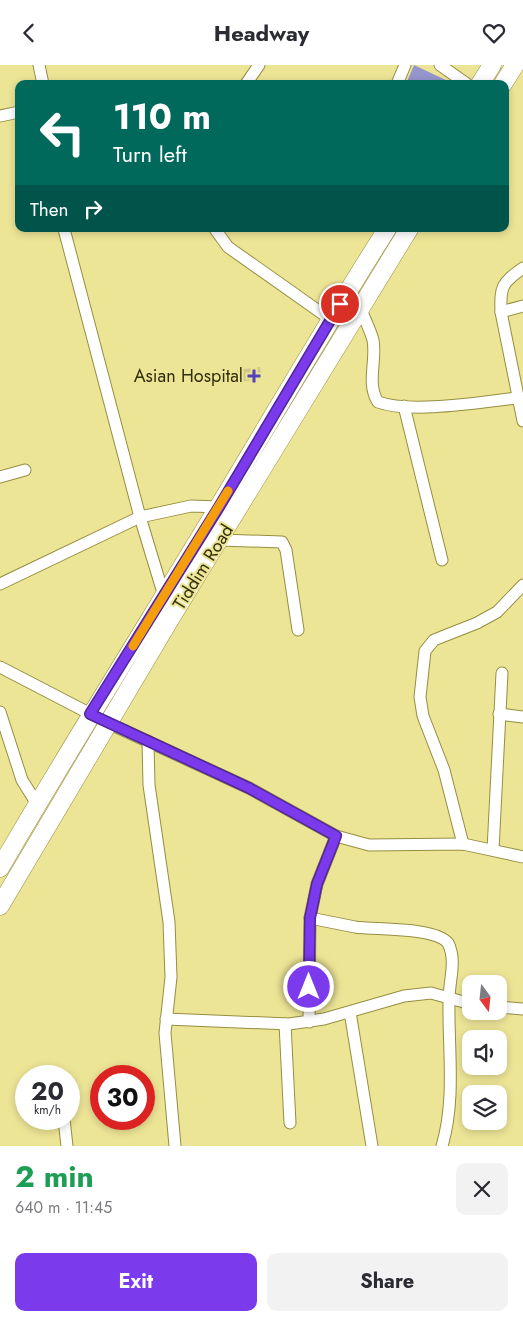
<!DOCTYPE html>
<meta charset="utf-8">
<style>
:root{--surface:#fff;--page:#f2f2f3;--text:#2b2b33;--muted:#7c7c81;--accent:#7c3aed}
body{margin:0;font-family:Jost,sans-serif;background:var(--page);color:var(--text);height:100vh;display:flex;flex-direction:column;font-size:19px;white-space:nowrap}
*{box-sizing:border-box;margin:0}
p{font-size:16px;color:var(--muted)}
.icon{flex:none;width:28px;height:28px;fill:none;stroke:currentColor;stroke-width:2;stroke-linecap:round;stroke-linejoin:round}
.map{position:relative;height:1081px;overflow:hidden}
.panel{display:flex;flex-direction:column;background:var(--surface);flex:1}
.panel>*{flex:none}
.top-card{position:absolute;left:15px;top:15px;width:494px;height:152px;border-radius:10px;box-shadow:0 2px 8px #0003;background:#00695c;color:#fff;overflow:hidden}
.needle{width:32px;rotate:165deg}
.fabs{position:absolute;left:462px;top:910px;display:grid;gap:10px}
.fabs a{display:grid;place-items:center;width:45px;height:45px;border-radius:10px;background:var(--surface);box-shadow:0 2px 8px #0003;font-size:25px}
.speed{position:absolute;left:15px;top:1000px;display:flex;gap:10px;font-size:25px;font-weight:700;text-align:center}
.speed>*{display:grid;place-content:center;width:65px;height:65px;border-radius:50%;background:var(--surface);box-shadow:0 2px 8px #0003;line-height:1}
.speed small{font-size:12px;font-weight:400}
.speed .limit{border:8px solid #d22;background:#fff;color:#111}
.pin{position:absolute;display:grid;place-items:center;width:42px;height:42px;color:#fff;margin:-21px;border:2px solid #fff;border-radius:50%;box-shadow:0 1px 5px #0007}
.me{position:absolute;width:55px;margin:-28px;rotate:0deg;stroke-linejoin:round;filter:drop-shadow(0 0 4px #0008)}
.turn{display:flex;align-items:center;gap:18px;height:105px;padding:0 15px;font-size:22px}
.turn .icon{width:65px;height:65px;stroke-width:2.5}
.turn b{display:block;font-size:35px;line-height:42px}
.then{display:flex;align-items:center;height:48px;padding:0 15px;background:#0003;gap:10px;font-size:19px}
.round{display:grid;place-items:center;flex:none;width:52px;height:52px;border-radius:10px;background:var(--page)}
.overview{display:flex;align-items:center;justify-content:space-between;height:85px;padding:0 15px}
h1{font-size:30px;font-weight:700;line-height:38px;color:#1e9e55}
.action{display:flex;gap:10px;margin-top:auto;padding:10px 15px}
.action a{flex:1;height:58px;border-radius:10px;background:var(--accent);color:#fff;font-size:20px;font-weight:700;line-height:58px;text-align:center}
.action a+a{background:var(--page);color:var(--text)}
header{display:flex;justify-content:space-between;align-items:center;height:65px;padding:0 15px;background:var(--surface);font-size:22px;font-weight:700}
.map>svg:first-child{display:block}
.water{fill:#9696cf}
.building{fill:#cec889}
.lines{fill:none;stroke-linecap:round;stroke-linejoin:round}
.minor-casing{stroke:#958e40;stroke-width:13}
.highway-casing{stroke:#958e40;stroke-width:19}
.minor{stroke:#fff;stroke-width:11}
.highway{stroke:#fff;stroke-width:18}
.route-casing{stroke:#51269a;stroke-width:12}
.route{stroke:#7c3aed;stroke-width:9}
.slow{stroke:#f59e0b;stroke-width:9}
.poi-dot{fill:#5443bb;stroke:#ede596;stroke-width:2}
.labels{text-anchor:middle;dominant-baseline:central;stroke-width:4;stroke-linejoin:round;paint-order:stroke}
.poi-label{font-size:18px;fill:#302d0c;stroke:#ede596;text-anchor:end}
.street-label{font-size:18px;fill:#302d0c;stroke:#ede596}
</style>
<header><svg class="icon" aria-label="back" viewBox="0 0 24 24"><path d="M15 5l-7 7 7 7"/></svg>Headway<svg class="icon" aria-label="heart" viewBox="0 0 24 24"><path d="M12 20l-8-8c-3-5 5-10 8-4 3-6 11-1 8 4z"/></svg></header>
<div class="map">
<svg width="523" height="1081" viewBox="0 0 523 1081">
<rect width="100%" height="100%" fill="#ede596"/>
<path class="water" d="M 414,0 L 450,17 L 450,19 L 406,19 Z"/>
<path class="building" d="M 260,302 L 262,314 L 238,317 L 237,305 Z"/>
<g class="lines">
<defs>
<g id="minor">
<path d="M 39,0 L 43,19"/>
<path d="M 440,0 L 467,19"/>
<path d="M 246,19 L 259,0"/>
<path d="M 397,19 L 405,0"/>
<path d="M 0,51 L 19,47"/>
<path d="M 64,164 L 140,452 L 164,531"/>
<path d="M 215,164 L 228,182 L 330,254"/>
<path d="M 523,203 C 502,218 500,221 501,247 L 523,356"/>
<path d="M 360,242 C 364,253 370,264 373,275 C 377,295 366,319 378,337 C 411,349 481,337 517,333"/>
<path d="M 501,247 L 523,241"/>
<path d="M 404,341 L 442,495"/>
<path d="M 0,412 L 25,405"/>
<path d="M 220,475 L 282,477 L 286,485 L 298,565"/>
<path d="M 0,519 L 140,452 L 191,441 L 219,442"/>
<path d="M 0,602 L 108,658 L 249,723 L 336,771 L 369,780 L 463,779 L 523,792"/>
<path d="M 0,647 L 22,715 L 37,739"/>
<path d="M 499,649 L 523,652"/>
<path d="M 148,676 L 149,720 L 169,857 L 171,912 L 165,968 L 175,1081"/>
<path d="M 463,779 L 444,705 L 423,651 L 420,632 L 425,586 L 434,575 L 477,558 L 497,547 L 523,520"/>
<path d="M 493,785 L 502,608"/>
<path d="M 310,853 C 325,856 340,859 355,862 C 376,865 435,862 448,878 C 457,896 449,915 449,935 C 448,983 456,1034 442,1081"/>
<path d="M 499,942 L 523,944"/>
<path d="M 350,947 L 372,1081"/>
<path d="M 166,954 L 289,959 L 324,954 L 404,931 L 431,928 L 471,939"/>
<path d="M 309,957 L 310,853 L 317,819 L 336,771"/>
<path d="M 285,959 L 290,1058"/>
<path d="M 64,1054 L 67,1081"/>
</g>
<g id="highway">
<path d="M 480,19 L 492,0"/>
<path d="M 503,19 L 515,0"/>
<path d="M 0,803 C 69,684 142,568 213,451 C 271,355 327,258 387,164"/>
<path d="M 0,841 L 169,556 L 409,164"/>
</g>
</defs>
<use href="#minor" class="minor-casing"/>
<use href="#highway" class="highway-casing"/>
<use href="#minor" class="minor"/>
<use href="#highway" class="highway"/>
</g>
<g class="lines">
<defs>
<path id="route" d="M 309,922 L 310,853 L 317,819 L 336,771 L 249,723 L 90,649 L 219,442 L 340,239"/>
</defs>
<use href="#route" class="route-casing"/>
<use href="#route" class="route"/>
<path class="slow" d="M 133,581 L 228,426"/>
</g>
<path class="poi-dot" d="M251.5 303.5h5v5h5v5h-5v5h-5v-5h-5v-5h5z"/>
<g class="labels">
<g class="poi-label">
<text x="243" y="311">Asian Hospital</text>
</g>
<g class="street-label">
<text transform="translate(203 502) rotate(-58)">Tiddim Road</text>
</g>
</g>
</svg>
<div class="fabs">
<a><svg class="needle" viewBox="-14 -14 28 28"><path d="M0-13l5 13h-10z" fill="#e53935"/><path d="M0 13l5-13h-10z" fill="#7c7c81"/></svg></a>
<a><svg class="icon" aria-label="sound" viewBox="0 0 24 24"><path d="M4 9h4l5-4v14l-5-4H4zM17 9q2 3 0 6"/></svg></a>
<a><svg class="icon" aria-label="layers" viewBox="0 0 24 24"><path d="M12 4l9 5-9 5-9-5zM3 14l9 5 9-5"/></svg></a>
</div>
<div class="speed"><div>20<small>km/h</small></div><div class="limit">30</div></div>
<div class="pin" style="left:340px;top:239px;background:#d93025"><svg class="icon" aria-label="arrive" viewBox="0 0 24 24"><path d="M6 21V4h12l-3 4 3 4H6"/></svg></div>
<svg class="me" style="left:309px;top:922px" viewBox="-20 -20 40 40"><circle r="17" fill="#7c3aed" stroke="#fff" stroke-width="3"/><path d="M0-11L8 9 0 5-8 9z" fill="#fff"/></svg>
<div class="top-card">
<div class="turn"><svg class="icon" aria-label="left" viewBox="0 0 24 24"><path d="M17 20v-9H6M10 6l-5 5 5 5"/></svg><div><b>110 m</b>Turn left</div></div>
<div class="then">Then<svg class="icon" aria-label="right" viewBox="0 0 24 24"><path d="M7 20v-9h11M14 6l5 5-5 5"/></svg></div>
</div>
</div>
<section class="panel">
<div class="overview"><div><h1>2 min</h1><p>640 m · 11:45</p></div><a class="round"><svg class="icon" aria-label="close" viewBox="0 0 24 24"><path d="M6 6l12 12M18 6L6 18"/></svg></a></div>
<div class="action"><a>Exit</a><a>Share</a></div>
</section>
